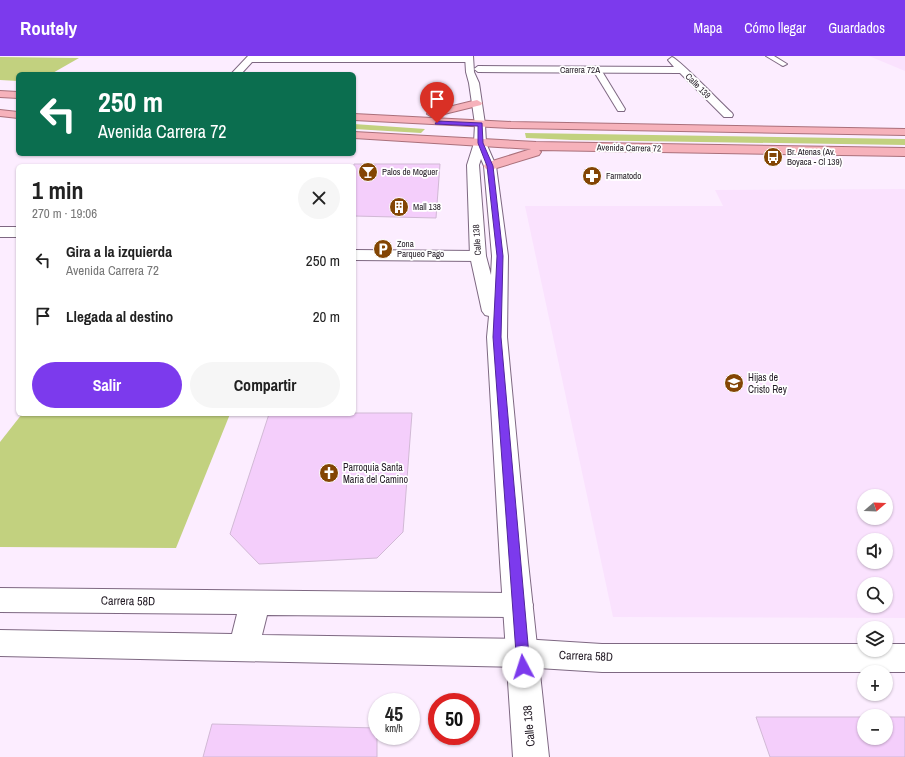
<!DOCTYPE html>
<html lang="es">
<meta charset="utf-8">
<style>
:root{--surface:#fff;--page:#f6f6f6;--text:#222;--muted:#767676;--accent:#7c3aed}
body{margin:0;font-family:"Archivo Narrow",sans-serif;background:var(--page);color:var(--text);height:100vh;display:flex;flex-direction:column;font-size:15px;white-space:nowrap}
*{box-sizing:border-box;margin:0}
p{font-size:13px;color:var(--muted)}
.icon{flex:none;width:22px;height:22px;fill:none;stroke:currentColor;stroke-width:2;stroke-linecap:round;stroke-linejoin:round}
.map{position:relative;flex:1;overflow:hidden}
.side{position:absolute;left:16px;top:108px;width:340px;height:252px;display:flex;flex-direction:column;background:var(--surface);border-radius:6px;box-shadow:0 1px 3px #0004}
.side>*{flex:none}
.top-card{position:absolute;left:16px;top:16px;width:340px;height:84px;border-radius:6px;box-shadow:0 1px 3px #0004;background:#0b6e4f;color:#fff;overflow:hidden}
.needle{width:26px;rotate:71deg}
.controls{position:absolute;left:857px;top:433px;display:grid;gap:8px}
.controls a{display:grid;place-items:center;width:36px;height:36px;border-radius:50%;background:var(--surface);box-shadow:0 1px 3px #0004;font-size:20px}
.speed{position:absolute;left:368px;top:637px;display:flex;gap:8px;font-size:20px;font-weight:700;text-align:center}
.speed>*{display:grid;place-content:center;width:52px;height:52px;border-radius:50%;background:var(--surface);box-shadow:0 1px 3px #0004;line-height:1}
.speed small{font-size:10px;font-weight:400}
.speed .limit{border:6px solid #d22;background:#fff;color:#111}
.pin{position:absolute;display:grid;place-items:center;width:34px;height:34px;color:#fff;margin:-41px -17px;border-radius:50% 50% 50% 0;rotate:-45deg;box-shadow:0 0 4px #0007}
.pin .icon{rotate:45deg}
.me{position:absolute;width:44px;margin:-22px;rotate:355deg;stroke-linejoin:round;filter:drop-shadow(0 0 3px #0008)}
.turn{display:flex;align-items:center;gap:14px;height:84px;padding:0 16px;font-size:18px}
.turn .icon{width:52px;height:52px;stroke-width:2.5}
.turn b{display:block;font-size:28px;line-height:34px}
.round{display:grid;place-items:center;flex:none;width:42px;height:42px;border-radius:21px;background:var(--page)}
.headline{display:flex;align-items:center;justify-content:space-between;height:68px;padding:0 16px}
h1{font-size:24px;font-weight:700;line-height:30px}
.cta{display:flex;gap:8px;margin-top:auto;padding:8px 16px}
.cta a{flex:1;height:46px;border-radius:24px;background:var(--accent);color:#fff;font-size:16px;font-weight:700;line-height:46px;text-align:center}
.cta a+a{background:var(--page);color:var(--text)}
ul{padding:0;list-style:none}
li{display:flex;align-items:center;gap:12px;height:56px;padding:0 16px}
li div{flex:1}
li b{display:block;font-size:15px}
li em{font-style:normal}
header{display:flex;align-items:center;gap:24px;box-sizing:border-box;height:56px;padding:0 20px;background:var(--accent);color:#fff}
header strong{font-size:19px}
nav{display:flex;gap:22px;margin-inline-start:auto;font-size:14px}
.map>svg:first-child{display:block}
.built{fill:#fae2fe;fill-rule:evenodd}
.green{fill:#c2d17f}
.building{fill:#f4cefb;stroke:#d1b9d5}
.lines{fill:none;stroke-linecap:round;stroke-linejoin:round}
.service-casing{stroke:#7e6882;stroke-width:2}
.minor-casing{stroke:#7e6882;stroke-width:2}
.secondary-casing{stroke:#7e6882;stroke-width:2}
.trunk-casing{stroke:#aa707b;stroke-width:2}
.service{fill:#fff;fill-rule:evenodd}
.minor{fill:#fff;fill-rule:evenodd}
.secondary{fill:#fff;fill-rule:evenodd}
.trunk{fill:#f6b2bb;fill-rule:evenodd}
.route{fill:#7c3aed;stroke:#51269a}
.labels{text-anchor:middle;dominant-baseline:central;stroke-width:3.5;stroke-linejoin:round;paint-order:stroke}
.far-street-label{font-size:9px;fill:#221a24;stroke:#fff}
.far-poi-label{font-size:9px;fill:#221a24;stroke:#fff;text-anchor:start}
.poi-label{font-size:10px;fill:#221a24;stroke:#fff;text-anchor:start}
.near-street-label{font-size:12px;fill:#221a24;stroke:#fff}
</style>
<header>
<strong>Routely</strong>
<nav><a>Mapa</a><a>Cómo llegar</a><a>Guardados</a></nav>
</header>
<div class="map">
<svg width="905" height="701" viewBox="0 0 905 701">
<rect width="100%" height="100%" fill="#fcedff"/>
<g class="built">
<path d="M 869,0 L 905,0 L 905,15 Z"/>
<path d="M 905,133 L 905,562 L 613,561 L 525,150 L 723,150 L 715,134 ZM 864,440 L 886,440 L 886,462 L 864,462 ZM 864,484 L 886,484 L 886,506 L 864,506 ZM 864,528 L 886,528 L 886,550 L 864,550 Z"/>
</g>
<g class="green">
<path d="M 0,1 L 79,2 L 51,18 L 18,18 L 18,25 L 0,24 Z"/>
<path d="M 354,68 L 425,73 L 421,77 L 354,73 Z"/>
<path d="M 525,77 L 905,83 L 905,89 L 572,84 L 526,82 Z"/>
<path d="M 22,358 L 230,358 L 176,492 L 0,491 L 0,386 Z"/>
</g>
<g class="building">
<path d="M 354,108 L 440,108 L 436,162 L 354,160 Z"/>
<path d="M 354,357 L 412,357 L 403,476 L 377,502 L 259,508 L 230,478 L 269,358 L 354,358 Z"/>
<path d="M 756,661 L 864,661 L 864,682 L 886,682 L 886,661 L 905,661 L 905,701 L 770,701 Z"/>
<path d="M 212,668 L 377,672 L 377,701 L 203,701 Z"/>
</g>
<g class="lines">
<defs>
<g id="service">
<path d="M 766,0 L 774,0 L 787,8 L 783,10 L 781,9 Z"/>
<path d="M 594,12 L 600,12 L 625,53 L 624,55 L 618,55 L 593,14 Z"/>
</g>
<g id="minor">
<path d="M 248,0 L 469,0 L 473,3 L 469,6 L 252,6 L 241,18 L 231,18 Z"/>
<path d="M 672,1 C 680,4 722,48 732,57 L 733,59 L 732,61 L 724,61 L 680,17 L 478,16 L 474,13 L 478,10 L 674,11 L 668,4 Z"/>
<rect x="0" y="171" width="18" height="10"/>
<path d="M 354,194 L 478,195 L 484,197 L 486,200 L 484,203 L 478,205 L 354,204 Z"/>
<path d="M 0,532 L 518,537 L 529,540 L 533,549 L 529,558 L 518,561 L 267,559 L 262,579 L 522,583 L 602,588 L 864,588 L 864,594 L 886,594 L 886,588 L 905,588 L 905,616 L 602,616 L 522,611 L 0,600 L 0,574 L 232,578 L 237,558 L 0,556 Z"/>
</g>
<path id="secondary" d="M 465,0 L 473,0 L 474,16 L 479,27 L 485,68 L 486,87 L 496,110 L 508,200 L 507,281 L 528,506 L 549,701 L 513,701 L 500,506 L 487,281 L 489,260 L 485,259 L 482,255 L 470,200 L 467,109 L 474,87 L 475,68 L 469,27 L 466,16 ZM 481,103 L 484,110 L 492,200 L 491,219 L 486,200 L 479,109 Z"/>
<g id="trunk">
<path d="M 0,35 L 18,36 L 18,42 L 0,41 Z"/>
<path d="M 477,44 L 482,47 L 481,49 L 432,61 L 427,58 L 428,56 Z"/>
<path d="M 0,54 L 18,56 L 18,62 L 0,60 Z"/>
<path d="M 354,58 L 511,66 L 905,73 L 905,79 L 511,72 L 354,64 Z"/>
<path d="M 354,76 L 536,86 L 905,92 L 905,100 L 539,94 L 541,96 L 539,99 L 490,114 L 486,113 L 484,110 L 486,107 L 531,93 L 354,82 Z"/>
</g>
</defs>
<use href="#service" class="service-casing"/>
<use href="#minor" class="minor-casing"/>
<use href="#secondary" class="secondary-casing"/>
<use href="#trunk" class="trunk-casing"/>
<use href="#service" class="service"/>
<use href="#minor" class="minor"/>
<use href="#secondary" class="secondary"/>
<use href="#trunk" class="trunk"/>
</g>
<path class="route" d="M 437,65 L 482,67 L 483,87 L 493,110 L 503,200 L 501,281 L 530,611 L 528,615 L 523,617 L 518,615 L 517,611 L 493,281 L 497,200 L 487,110 L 478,87 L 478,70 L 435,68 Z"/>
<defs>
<symbol id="bus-disc" viewBox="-11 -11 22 22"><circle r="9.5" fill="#834504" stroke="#fff"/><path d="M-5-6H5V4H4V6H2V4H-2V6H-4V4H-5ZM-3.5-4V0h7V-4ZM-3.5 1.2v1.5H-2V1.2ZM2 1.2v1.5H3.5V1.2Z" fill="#fff"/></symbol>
<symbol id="bar-disc" viewBox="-11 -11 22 22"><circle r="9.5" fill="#834504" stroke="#fff"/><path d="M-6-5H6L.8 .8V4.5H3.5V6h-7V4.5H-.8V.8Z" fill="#fff"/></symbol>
<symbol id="pharmacy-disc" viewBox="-11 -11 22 22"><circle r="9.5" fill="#834504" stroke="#fff"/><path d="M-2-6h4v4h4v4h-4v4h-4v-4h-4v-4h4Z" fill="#fff"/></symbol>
<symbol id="building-disc" viewBox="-11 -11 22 22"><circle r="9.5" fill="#834504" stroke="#fff"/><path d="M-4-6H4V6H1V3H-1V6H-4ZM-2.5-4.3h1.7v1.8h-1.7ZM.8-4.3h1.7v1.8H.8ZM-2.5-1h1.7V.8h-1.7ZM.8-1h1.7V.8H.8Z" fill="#fff"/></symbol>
<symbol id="parking-disc" viewBox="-11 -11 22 22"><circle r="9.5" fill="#834504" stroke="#fff"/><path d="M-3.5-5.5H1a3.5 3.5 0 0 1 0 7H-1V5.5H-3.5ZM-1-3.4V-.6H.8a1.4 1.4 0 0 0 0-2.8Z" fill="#fff"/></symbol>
<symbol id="school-disc" viewBox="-11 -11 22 22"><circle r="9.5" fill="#834504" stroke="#fff"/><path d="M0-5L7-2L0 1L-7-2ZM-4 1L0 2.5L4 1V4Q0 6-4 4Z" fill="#fff"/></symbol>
<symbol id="church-disc" viewBox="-11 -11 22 22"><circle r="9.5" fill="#834504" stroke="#fff"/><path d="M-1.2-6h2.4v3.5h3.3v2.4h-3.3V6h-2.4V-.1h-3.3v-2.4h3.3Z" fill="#fff"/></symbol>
</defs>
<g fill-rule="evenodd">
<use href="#bus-disc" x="762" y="90" width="22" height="22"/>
<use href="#bar-disc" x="357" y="105" width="22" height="22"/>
<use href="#pharmacy-disc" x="581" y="109" width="22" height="22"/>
<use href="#building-disc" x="388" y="140" width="22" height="22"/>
<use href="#parking-disc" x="372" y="182" width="22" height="22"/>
<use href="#school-disc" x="723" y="316" width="22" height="22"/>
<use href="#church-disc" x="318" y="406" width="22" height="22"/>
</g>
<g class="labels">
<g class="far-street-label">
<text x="580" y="14">Carrera 72A</text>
<text transform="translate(698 30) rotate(45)">Calle 139</text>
<text transform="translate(629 92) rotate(1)">Avenida Carrera 72</text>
<text transform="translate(477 184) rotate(-94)">Calle 138</text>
</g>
<g class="far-poi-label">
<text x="787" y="96">Br. Atenas (Av.<tspan x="787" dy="10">Boyaca - Cl 139)</tspan></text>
<text x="382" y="116">Palos de Moguer</text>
<text x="606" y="120">Farmatodo</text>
<text x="413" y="151">Mall 138</text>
<text x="397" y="188">Zona<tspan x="397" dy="10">Parqueo Pago</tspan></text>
</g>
<g class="poi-label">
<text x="748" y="321">Hijas de<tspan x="748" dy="12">Cristo Rey</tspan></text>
<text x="343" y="411">Parroquia Santa<tspan x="343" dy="12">Maria del Camino</tspan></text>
</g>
<g class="near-street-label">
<text transform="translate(128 545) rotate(1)">Carrera 58D</text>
<text transform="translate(586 600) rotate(2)">Carrera 58D</text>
<text transform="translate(529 670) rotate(-95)">Calle 138</text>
</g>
</g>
</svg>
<div class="controls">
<a><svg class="needle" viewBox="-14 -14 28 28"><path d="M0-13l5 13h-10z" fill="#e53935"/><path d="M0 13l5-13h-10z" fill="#767676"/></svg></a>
<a><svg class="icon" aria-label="sound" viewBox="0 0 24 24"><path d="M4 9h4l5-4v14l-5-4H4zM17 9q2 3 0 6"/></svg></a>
<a><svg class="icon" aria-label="search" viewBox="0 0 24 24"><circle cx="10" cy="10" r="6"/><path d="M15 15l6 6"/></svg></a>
<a><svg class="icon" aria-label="layers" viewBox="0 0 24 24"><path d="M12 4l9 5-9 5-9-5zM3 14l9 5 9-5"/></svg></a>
<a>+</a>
<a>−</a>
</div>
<div class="speed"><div>45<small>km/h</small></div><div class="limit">50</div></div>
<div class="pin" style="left:437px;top:67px;background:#d93025"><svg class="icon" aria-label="arrive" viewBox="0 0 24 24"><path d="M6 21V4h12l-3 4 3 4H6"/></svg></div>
<svg class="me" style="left:523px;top:611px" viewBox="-20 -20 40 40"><circle r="19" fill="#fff"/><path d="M0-13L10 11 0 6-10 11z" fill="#7c3aed"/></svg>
<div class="top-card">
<div class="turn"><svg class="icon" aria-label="left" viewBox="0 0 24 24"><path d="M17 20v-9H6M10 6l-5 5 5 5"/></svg><div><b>250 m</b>Avenida Carrera 72</div></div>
</div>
<section class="side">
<div class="headline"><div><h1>1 min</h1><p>270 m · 19:06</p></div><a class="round"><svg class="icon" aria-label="close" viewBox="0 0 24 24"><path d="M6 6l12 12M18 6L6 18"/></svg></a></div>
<ul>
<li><svg class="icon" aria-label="left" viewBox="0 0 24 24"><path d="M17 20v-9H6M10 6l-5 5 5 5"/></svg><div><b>Gira a la izquierda</b><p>Avenida Carrera 72</p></div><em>250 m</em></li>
<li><svg class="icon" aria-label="arrive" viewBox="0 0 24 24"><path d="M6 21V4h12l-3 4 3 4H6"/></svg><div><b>Llegada al destino</b></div><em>20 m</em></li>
</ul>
<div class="cta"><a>Salir</a><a>Compartir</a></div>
</section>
</div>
